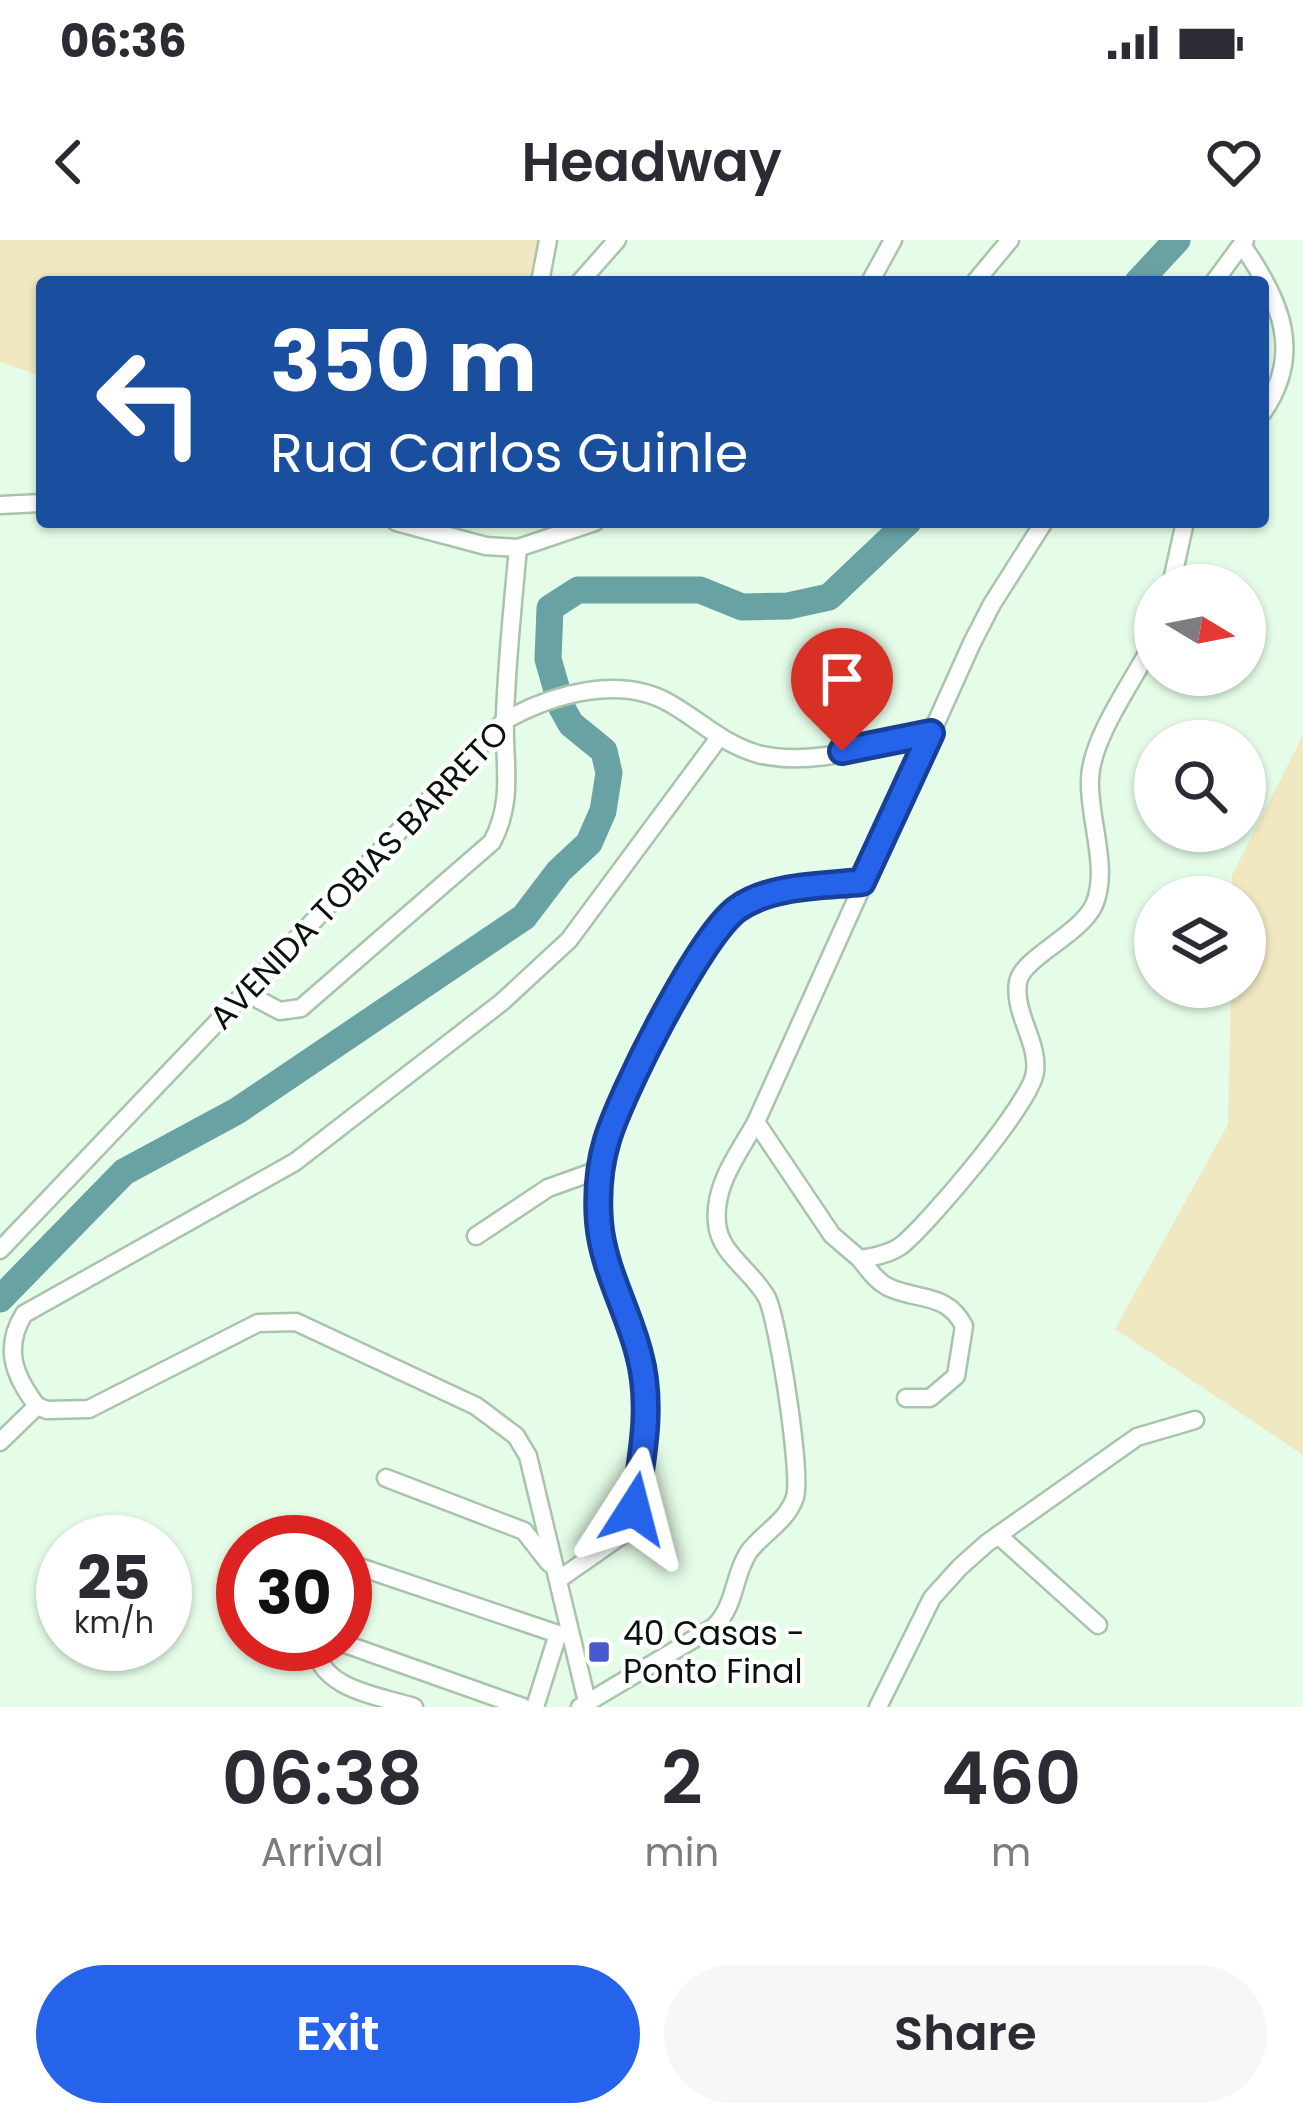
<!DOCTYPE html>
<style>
:root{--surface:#fff;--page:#f7f7f7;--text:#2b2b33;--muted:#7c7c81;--accent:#2563eb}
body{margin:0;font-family:Poppins,sans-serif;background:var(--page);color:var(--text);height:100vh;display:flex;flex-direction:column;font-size:45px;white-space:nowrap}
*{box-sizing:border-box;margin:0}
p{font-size:39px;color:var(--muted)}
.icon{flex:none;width:66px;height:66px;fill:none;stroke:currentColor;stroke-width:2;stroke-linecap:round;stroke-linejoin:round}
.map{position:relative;height:1467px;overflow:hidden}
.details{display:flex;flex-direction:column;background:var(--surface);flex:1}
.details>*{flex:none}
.hud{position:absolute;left:36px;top:36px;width:1233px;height:252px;border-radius:12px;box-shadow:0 3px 9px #0004;background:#1a4fa0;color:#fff;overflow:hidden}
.needle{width:78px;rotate:100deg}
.controls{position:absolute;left:1134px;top:324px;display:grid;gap:24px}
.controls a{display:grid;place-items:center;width:132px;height:132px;border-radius:50%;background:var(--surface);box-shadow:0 3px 9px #0004;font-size:60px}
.speed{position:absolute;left:36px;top:1275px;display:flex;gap:24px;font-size:60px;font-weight:700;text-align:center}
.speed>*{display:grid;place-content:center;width:156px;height:156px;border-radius:50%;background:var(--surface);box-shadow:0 3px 9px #0004;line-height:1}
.speed small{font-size:30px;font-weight:400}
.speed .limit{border:18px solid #d22;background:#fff;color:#111}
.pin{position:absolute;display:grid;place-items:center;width:102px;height:102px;color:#fff;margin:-123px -51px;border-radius:50% 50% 50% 0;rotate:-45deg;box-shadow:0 0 12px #0007}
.pin .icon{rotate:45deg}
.me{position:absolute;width:132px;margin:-66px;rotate:9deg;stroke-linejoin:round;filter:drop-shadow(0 0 9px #0008)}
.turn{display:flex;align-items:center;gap:42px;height:252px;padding:0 36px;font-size:54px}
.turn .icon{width:156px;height:156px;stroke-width:2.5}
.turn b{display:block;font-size:84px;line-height:102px}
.eta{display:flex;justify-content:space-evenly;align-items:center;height:204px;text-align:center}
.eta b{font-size:72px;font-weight:600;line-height:84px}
.cta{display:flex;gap:24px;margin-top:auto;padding:24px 36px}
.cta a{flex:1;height:138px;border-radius:72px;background:var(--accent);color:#fff;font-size:48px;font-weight:600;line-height:138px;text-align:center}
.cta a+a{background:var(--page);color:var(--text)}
.status{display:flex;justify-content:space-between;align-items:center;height:84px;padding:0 60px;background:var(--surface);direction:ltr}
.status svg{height:33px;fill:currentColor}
header{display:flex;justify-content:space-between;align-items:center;height:156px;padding:0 36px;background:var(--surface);font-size:54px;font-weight:600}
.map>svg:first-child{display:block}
.green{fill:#f0e8c1}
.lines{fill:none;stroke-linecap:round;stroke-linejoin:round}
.river{stroke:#69a2a3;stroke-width:27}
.minor-casing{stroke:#a8c4ab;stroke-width:21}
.minor{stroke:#fff;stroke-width:16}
.route-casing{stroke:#184099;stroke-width:30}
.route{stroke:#2563eb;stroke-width:21}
.poi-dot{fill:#4759cd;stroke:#fff;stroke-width:4.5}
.labels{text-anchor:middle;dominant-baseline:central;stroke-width:9;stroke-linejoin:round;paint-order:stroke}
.street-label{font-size:33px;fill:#09130b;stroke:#fff}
.poi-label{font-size:33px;fill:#09130b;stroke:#fff;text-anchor:start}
</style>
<div class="status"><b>06:36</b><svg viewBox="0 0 49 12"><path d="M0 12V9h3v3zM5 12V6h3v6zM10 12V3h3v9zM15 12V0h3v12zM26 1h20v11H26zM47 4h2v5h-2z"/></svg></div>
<header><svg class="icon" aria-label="back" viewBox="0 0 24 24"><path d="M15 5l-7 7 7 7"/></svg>Headway<svg class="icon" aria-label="heart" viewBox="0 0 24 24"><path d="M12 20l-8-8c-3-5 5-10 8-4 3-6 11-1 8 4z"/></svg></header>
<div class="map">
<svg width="1303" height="1467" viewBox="0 0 1303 1467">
<rect width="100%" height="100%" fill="#e5fde8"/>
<g class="green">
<path d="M 0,0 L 545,0 L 538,42 L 42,42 L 42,136 L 0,122 Z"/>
<path d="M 1303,495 L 1303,1215 L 1115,1089 L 1228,884 L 1231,747 L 1245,747 L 1245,657 L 1232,657 L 1232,635 Z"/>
</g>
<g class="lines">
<g class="river">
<path d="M 1138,42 L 1177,0"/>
<path d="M 0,1059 L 124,932 L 237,871 L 524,677 L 559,631 L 589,603 L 603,571 L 609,533 L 604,511 L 571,484 L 562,468 L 548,419 L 550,368 L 578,350 L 700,350 L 742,367 L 788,366 L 829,357 L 908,282"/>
</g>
<defs>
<g id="minor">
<path d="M 1242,5 C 1282,62 1303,114 1263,172"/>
<path d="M 540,42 L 548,0"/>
<path d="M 580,42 L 617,0"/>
<path d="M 870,42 L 893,0"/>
<path d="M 975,42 L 1010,0"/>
<path d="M 1214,42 L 1245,0"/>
<path d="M 0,265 L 42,263"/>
<path d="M 396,282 L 486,306 L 518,308 L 595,282"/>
<path d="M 1171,345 L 1185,282"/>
<path d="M 246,753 L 280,771 L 301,768 L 492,602 C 515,559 503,521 505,475 C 507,419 513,363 518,308"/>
<path d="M 756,882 L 832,995 L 860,1019 C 875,1017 890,1014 902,1005 C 929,983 1032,862 1035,832 C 1039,802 1013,773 1018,742 C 1023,717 1080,695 1094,665 C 1110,628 1088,578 1090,539 C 1091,497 1136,437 1155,399"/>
<path d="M 476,996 L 548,948 L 601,929"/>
<path d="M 0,1010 L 504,481 C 552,454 621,434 671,464 C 702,482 723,504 758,514 C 814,528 876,504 931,493"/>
<path d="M 860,1019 C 868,1029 876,1041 888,1047 C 917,1061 947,1052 964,1086 L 956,1136 L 930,1158 L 906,1158"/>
<path d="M 37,1166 C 14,1136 3,1108 24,1074 L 295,922 L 502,762 L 569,700 L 718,499"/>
<path d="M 37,1166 L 47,1170 L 89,1169 L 258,1083 L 296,1082 L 476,1166 L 516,1196 L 528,1216 L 588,1466"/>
<path d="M 0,1202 L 37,1166"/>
<path d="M 386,1238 L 524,1291 L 549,1323"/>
<path d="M 998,1295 L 1098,1385"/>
<path d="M 345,1322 L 558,1394 L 535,1467"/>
<path d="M 558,1340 L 628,1291 C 645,1237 654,1165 638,1110 C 627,1069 605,1031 600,988 C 596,959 599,926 608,898 C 623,850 700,695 738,668 C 771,645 823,647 862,642"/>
<path d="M 314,1404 C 320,1450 377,1455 414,1467"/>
<path d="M 345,1404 L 523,1467"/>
<path d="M 580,1467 L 714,1387 C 736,1365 733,1337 748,1313 C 762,1293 787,1282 795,1257 C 802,1234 778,1080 767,1058 C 753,1031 719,1014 717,983 C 713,945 739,913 756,882 L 972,403 L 992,364 L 1044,282"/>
<path d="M 878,1467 L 932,1358 L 960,1327 L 987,1303 L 1137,1197 L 1195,1180"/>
</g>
</defs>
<use href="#minor" class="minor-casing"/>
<use href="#minor" class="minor"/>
</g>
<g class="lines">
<defs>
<path id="route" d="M 634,1269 C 642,1218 653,1165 639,1114 C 628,1070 603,1029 599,982 C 597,955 599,926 607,900 C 621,853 700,696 737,669 C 770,645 823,646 862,642 L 931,493 L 842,511"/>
</defs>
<use href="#route" class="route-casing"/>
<use href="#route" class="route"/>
</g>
<rect class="poi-dot" x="587" y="1400" width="24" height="24" rx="6"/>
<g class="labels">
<g class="street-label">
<text transform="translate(359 635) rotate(-46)">AVENIDA TOBIAS BARRETO</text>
</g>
<g class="poi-label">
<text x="623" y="1393">40 Casas -<tspan x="623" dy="38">Ponto Final</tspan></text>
</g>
</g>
</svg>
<div class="controls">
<a><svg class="needle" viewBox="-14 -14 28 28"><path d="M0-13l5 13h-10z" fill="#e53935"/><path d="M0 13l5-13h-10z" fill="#7c7c81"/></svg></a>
<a><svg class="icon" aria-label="search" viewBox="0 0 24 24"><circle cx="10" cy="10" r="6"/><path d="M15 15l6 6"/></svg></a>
<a><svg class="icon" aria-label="layers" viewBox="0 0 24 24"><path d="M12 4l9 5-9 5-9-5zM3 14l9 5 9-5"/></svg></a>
</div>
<div class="speed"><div>25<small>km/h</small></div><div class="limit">30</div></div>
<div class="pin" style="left:842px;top:511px;background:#d93025"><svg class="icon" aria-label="arrive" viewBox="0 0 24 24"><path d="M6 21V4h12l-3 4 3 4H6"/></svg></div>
<svg class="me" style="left:634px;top:1269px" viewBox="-20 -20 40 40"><path d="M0-17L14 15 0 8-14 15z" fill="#2563eb" stroke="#fff" stroke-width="4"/></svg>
<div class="hud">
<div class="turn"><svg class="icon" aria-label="left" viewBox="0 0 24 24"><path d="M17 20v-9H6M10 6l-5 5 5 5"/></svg><div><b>350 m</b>Rua Carlos Guinle</div></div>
</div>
</div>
<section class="details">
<div class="eta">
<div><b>06:38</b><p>Arrival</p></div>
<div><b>2</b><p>min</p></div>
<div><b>460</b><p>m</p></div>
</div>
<div class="cta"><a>Exit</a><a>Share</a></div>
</section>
